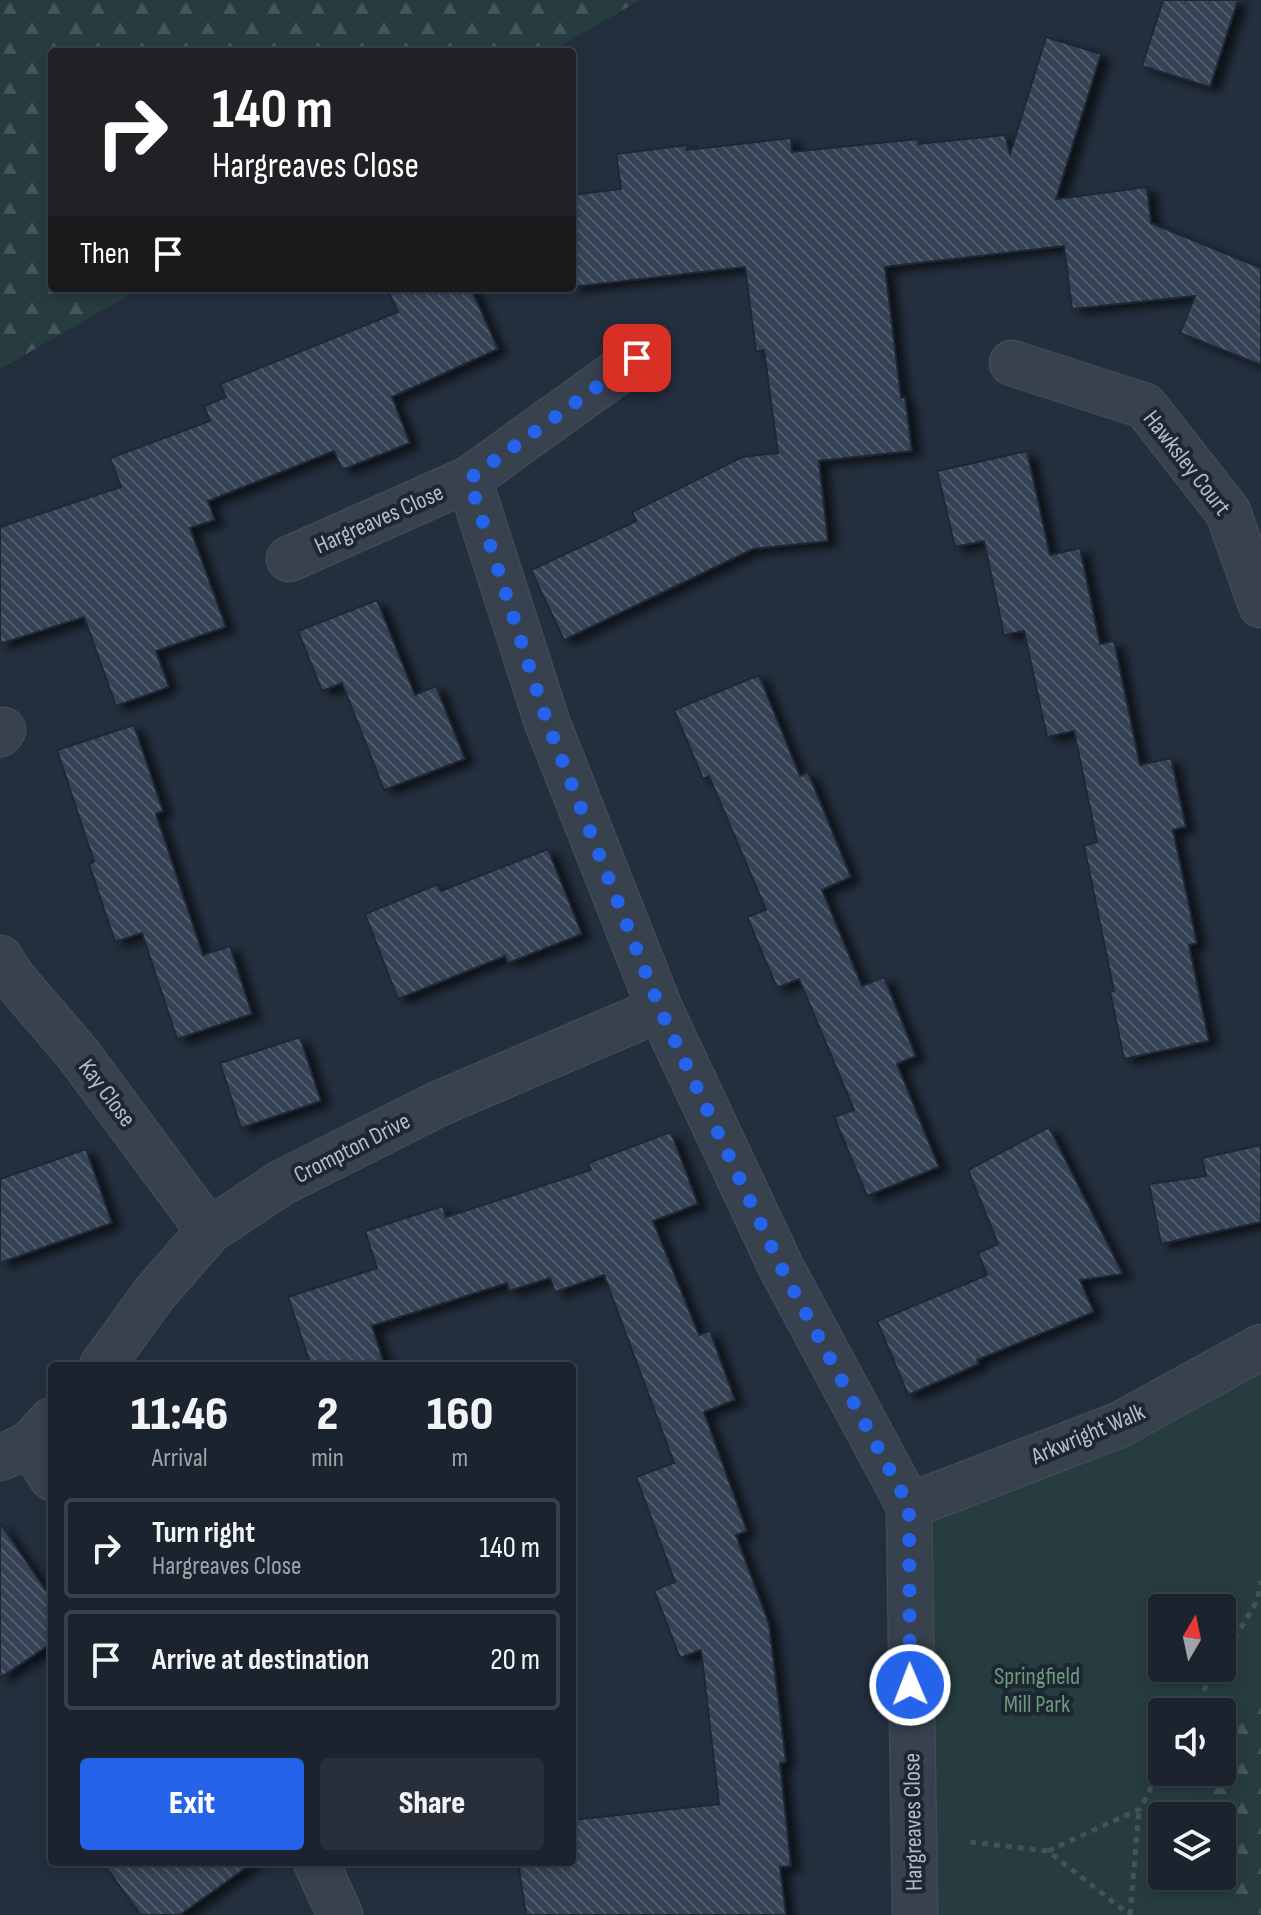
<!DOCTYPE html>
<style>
:root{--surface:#1b232e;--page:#282f3a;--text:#f1f3f6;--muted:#a0a4aa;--line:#39404a;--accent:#2563eb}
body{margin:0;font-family:"Sofia Sans Condensed",sans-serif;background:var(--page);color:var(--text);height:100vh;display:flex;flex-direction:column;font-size:30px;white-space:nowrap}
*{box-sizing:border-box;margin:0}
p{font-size:26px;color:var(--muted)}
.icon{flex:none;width:44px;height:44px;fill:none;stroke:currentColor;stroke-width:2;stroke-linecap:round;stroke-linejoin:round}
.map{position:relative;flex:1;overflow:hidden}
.drawer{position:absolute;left:48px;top:1362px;width:528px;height:504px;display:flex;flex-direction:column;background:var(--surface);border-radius:8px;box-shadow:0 4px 12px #0003,0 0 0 2px var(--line)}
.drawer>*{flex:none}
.hud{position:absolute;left:48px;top:48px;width:528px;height:244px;border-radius:8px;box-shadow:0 4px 12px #0003,0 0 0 2px var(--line);background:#202124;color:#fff;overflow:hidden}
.needle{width:52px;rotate:9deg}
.buttons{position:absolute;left:1148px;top:1594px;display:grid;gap:16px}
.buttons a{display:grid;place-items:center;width:88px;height:88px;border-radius:8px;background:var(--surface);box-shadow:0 4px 12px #0003,0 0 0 2px var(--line);font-size:40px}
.pin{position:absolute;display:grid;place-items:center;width:68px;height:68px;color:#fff;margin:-34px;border-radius:16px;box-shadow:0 4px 12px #0006}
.me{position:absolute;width:88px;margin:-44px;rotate:359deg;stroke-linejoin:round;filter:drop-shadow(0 0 6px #0008)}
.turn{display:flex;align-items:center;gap:28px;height:168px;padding:0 32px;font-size:36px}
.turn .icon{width:104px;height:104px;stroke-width:2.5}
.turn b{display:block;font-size:56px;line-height:68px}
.then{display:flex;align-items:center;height:76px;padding:0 32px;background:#0003;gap:16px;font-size:30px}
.eta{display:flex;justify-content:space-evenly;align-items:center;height:136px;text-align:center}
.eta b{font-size:48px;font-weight:800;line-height:56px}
.primary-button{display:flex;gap:16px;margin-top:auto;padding:16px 32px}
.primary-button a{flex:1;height:92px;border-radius:8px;background:var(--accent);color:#fff;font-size:32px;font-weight:800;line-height:92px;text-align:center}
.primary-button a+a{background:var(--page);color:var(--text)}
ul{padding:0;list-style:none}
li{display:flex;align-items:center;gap:24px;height:100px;margin:0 16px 12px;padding:0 16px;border:4px solid var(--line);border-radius:8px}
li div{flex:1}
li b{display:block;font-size:30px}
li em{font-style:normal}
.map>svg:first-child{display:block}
.forest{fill:url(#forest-firs)}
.park{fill:#263c3f;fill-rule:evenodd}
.building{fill:url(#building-back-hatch);stroke:#1f2835;stroke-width:2;filter:url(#shadow)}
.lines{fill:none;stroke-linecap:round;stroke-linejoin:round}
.minor-casing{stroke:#414a57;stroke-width:47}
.path{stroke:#3f5557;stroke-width:5;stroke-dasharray:6 6;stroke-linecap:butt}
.minor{stroke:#38414e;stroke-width:44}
.route{stroke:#2563eb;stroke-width:14;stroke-dasharray:0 25.2}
.labels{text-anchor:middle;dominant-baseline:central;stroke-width:8;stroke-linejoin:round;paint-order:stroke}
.street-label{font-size:24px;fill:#b4bcc9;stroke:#1d2633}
.park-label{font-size:24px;fill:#6b9a76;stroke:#1d2633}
</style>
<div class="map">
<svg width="1261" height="1915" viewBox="0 0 1261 1915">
<defs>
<pattern id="forest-firs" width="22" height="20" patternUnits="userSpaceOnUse" patternTransform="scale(2)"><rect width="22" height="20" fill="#263c3f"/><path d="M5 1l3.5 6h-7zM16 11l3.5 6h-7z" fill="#435659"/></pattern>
<pattern id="building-back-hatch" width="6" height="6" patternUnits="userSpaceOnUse" patternTransform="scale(2)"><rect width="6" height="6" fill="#364354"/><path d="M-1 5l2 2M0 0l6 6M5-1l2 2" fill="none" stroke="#515c6b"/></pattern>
<filter id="shadow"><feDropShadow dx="9" dy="5" stdDeviation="4" flood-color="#0009"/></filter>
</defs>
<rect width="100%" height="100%" fill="#242f3e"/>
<g class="forest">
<path d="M 0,0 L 640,0 L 550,52 L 52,52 L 52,288 L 141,288 L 0,369 Z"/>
<path d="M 1261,1688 L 1261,1915 L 1229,1892 L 1222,1868 L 1222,1816 L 1206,1816 L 1195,1778 L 1197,1772 L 1222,1772 L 1220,1711 Z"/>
</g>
<path class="park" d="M 1261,1347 L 1261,1688 L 1220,1712 L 1162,1712 L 1162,1772 L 1197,1772 L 1195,1779 L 1206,1816 L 1162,1816 L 1162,1876 L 1222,1876 L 1222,1868 L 1229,1892 L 1261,1915 L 915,1915 L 909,1506 ZM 1162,1608 L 1222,1608 L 1222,1668 L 1162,1668 Z"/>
<g class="building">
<path d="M 1163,0 L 1238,0 L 1210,87 L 1142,66 Z"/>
<path d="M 1046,37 L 1101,54 L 1056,199 L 1147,187 L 1151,223 L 1261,268 L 1261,365 L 1180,333 L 1195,296 L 1072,309 L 1064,246 L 885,267 L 901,398 L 905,397 L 912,451 L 819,461 L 828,541 L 753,549 L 564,640 L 531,570 L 636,521 L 632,512 L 742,457 L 778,453 L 764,350 L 756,351 L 745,267 L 572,287 L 572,195 L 621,189 L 616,154 L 687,145 L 687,150 L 791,138 L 792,152 L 918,139 L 919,144 L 1005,135 L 1010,154 Z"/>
<path d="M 387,288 L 471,288 L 498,349 L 392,397 L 410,443 L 342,470 L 334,451 L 208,501 L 215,520 L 190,528 L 226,627 L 156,651 L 169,687 L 116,706 L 84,617 L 0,644 L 0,527 L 121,487 L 110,458 L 210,421 L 204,406 L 226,397 L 220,384 L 398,312 Z"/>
<path d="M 1027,451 L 1050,555 L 1080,548 L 1100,644 L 1114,641 L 1140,765 L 1171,758 L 1186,827 L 1173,830 L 1197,943 L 1189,945 L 1209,1041 L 1124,1059 L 1110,992 L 1114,991 L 1084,846 L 1097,842 L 1074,731 L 1047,737 L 1024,631 L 1004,635 L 984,541 L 955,547 L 937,471 Z"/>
<path d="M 377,600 L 415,695 L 436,686 L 465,759 L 384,790 L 342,683 L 322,691 L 298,631 Z"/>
<path d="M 759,675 L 800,776 L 808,772 L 851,877 L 822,890 L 862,986 L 884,977 L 916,1056 L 897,1064 L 939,1167 L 867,1196 L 834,1117 L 854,1110 L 799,979 L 777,988 L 747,917 L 766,910 L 709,776 L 703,779 L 674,710 Z"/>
<path d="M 134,725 L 163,811 L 156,814 L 203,955 L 230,946 L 252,1014 L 177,1039 L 142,933 L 115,942 L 89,864 L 94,862 L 57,750 Z"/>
<path d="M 548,849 L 582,934 L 508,963 L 505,956 L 398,999 L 365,914 L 438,884 L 441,891 Z"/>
<path d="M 300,1037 L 321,1101 L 241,1128 L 220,1063 Z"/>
<path d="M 1049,1127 L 1123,1274 L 1080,1280 L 1094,1312 L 977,1360 L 979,1364 L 908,1395 L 877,1321 L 987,1275 L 978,1253 L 998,1244 L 968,1170 Z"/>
<path d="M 671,1132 L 698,1204 L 653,1221 L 699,1335 L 710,1331 L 735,1400 L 704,1412 L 747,1531 L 736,1535 L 769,1624 L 786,1762 L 780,1763 L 791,1866 L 780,1867 L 786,1915 L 526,1915 L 518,1862 L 572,1862 L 572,1820 L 719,1804 L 701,1650 L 680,1658 L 654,1590 L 675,1582 L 636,1477 L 674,1463 L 604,1275 L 555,1292 L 550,1278 L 509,1291 L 507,1283 L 372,1326 L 385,1366 L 311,1366 L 288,1297 L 377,1268 L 365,1231 L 443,1206 L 446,1217 L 591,1170 L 588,1163 Z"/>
<path d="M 1261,1145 L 1261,1222 L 1161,1244 L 1149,1184 L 1206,1176 L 1202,1158 Z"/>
<path d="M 86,1149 L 112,1223 L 0,1263 L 0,1179 Z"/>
<path d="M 0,1523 L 52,1599 L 52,1643 L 0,1678 Z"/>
<path d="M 102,1862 L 254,1862 L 180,1915 L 141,1915 Z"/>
</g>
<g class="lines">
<defs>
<g id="minor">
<path d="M 637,358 L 469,479 L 547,722 L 660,1009 L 781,1267 L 909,1506 L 915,1915"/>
<path d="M 1012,363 L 1145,406 L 1228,512 L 1261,605"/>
<path d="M 289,559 L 469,479"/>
<path d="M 0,734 L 3,730"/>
<path d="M 0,958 L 12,977 L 78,1054 L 209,1231"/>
<path d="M 102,1366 L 154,1294 L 209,1231 L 281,1183 L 438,1104 L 660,1009"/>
<path d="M 30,1444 L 52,1478"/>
<path d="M 0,1458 L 30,1444 L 52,1420"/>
<path d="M 909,1506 L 1119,1425 L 1261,1347"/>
<path d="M 316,1862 L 340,1915"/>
</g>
</defs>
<use href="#minor" class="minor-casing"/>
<g class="path">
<path d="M 1222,1659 L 1257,1601 L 1261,1581"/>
<path d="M 1192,1712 L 1216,1668"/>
<path d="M 970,1842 L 1048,1851 L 1130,1915"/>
<path d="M 1048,1851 L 1140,1809 L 1162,1767"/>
<path d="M 1130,1915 L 1139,1810"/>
</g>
<use href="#minor" class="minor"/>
</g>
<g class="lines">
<path class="route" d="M 637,358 L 469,479 L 547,722 L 660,1009 L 781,1267 L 909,1506 L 910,1685"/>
</g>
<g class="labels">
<g class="street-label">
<text transform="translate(1187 463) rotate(52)">Hawksley Court</text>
<text transform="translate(379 519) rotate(-24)">Hargreaves Close</text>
<text transform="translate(107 1093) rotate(53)">Kay Close</text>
<text transform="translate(352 1148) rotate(-27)">Crompton Drive</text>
<text transform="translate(1088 1434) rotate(-23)">Arkwright Walk</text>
<text transform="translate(913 1822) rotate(-91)">Hargreaves Close</text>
</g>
<g class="park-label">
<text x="1037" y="1676">Springfield<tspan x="1037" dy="28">Mill Park</tspan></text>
</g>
</g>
</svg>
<div class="buttons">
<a><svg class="needle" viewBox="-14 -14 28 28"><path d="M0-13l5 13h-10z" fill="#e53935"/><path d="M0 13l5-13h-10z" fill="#a0a4aa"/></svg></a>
<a><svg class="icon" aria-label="sound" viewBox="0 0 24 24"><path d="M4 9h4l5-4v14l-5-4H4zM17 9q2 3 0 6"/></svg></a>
<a><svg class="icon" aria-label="layers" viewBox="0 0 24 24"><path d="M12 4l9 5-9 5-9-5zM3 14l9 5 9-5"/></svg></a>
</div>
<div class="pin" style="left:637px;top:358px;background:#d93025"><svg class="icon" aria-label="arrive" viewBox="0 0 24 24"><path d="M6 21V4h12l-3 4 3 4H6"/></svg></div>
<svg class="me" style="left:910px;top:1685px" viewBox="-20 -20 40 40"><circle r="17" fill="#2563eb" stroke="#fff" stroke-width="3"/><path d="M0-11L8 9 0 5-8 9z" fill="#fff"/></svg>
<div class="hud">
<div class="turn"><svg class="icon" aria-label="right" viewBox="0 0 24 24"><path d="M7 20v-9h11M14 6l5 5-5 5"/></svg><div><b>140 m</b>Hargreaves Close</div></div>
<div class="then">Then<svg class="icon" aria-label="arrive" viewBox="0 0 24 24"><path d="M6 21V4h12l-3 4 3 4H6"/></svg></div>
</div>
<section class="drawer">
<div class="eta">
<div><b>11:46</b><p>Arrival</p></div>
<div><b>2</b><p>min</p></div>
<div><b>160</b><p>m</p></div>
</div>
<ul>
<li><svg class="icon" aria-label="right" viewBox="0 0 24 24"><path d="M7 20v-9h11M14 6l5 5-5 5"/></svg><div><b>Turn right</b><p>Hargreaves Close</p></div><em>140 m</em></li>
<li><svg class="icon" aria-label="arrive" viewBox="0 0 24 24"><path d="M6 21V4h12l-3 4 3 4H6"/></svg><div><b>Arrive at destination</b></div><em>20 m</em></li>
</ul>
<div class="primary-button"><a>Exit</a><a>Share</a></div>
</section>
</div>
